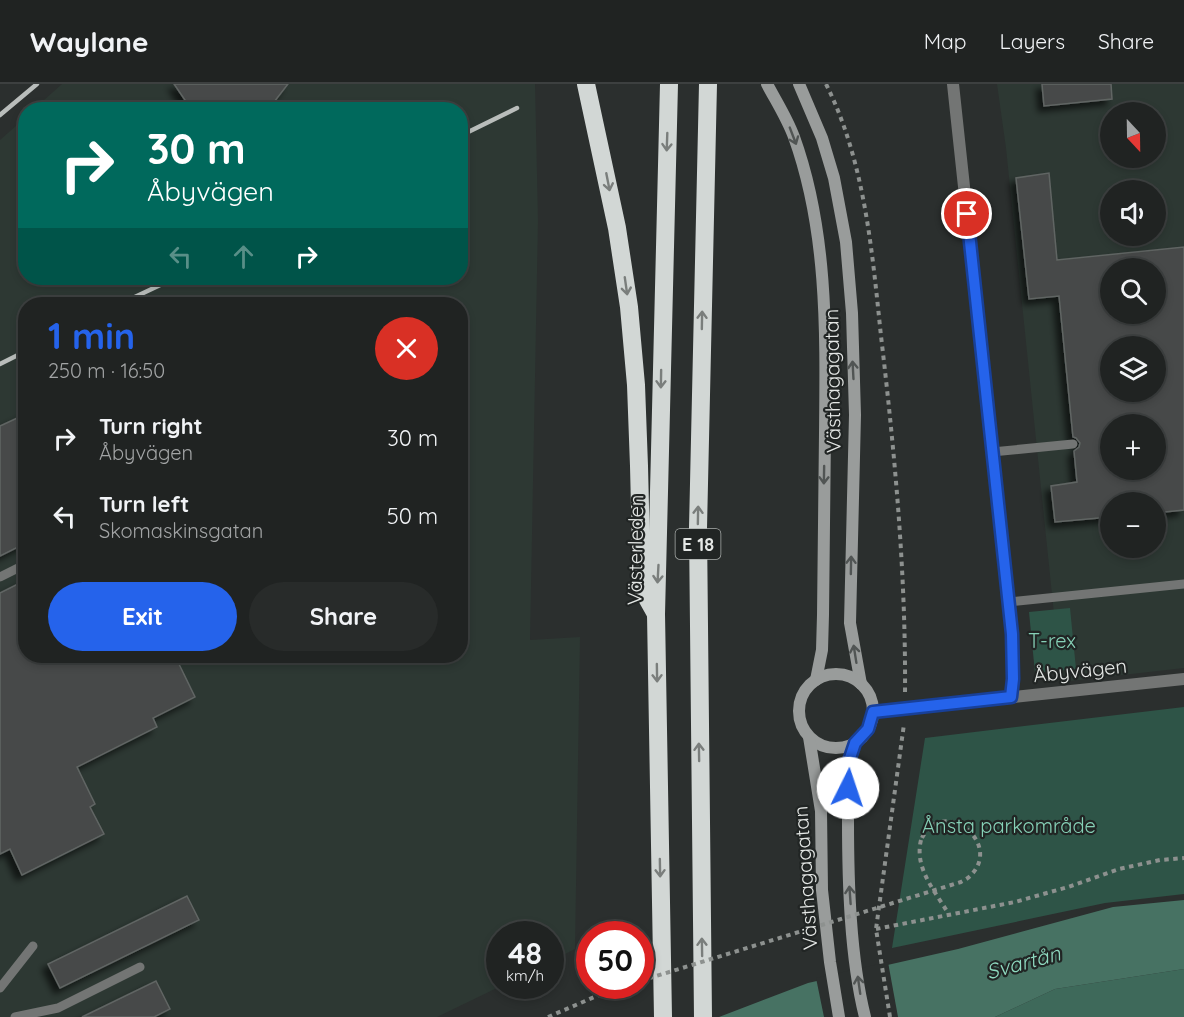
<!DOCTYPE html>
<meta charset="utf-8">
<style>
:root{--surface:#202322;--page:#282b2a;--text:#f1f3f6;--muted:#a2a4a5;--line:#3d4040;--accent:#2563eb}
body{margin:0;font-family:Quicksand,sans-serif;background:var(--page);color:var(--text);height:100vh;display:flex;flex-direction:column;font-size:22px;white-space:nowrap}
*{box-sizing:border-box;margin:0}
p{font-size:20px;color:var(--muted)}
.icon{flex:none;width:33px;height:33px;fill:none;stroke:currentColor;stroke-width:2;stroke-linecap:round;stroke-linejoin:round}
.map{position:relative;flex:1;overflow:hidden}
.drawer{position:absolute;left:18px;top:213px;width:450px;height:366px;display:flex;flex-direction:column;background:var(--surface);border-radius:24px;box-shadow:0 3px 9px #0003,0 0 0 2px var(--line)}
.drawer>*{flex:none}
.guide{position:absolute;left:18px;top:18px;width:450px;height:183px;border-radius:24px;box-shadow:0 3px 9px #0003,0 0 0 2px var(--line);background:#00695c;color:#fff;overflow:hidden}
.needle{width:39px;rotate:158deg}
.buttons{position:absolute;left:1100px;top:18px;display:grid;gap:12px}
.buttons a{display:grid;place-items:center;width:66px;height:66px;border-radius:50%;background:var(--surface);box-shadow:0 3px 9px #0003,0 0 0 2px var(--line);font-size:30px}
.speed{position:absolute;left:486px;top:837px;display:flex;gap:12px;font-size:30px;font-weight:700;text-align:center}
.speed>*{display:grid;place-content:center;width:78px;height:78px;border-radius:50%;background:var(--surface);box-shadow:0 3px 9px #0003,0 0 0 2px var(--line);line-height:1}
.speed small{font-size:15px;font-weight:400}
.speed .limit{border:9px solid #d22;background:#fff;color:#111}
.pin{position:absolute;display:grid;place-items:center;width:51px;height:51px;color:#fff;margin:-26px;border:3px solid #fff;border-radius:50%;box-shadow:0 2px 6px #0007}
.me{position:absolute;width:66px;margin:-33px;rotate:4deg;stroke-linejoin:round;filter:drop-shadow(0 0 4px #0008)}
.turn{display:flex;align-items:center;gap:21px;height:126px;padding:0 30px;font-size:27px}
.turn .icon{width:78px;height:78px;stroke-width:2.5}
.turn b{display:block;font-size:42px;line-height:51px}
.lanes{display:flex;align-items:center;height:57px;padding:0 30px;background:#0003;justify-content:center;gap:30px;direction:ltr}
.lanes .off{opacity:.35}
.round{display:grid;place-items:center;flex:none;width:63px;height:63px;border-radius:32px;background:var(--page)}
.headline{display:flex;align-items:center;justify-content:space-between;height:102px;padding:0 30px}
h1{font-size:36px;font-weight:700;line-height:45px;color:var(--accent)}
.cta{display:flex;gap:12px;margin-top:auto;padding:12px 30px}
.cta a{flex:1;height:69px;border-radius:36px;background:var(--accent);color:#fff;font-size:24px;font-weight:700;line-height:69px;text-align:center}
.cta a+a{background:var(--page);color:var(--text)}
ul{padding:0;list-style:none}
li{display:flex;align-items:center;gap:18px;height:78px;padding:0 30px}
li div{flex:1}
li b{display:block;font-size:22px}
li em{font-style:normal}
header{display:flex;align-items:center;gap:36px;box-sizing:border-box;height:84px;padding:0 30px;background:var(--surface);border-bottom:2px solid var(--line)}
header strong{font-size:28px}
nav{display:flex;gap:33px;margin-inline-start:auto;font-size:21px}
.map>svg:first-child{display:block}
.built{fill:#2d3833;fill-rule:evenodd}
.green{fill:#2e5447}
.forest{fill:#3e695a}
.water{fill:#477263}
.pier{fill:#2b2f2e}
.building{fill:#464a48;stroke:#616564;stroke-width:1.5;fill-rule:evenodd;filter:url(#shadow)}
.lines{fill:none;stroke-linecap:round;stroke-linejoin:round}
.path{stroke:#8d918f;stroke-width:4;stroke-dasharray:4.5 4.5;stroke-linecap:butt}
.service{stroke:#737574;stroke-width:9}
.minor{stroke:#737574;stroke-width:12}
.secondary{stroke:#999c9b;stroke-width:12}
.motorway{stroke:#d2d7d5;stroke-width:18}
.rail{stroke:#b9bdbb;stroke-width:4.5}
.path-bridge{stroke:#8d918f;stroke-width:4;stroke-dasharray:4.5 4.5;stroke-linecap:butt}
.oneway{stroke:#515554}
.oneway2{stroke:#7a7e7c}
.route-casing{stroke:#184099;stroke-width:15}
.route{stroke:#2563eb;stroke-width:10}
.labels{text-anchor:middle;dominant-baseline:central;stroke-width:4.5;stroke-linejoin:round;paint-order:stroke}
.shield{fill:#212524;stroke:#aaaeac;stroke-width:1.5}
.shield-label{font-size:18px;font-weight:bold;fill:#e5e8e6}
.street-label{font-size:20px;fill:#e5e8e6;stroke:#212524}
.park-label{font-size:20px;fill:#86d1b7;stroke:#212524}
.water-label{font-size:21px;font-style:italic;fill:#8fdac0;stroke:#212524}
</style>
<header>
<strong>Waylane</strong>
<nav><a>Map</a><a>Layers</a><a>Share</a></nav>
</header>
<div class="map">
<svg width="1184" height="933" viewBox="0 0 1184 933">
<defs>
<filter id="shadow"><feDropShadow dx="-5.5" dy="5.5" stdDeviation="3" flood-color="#0009"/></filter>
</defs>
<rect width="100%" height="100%" fill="#2b2f2e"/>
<g class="built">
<path d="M 62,0 L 535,0 L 538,136 L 530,556 L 580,553 L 575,865 L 551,877 L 550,850 L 500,850 L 501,902 L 437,933 L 0,933 L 0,56 L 25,34 L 26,194 L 460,194 L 460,26 L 34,25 ZM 26,220 L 460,220 L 460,572 L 26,572 Z"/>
<path d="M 997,0 L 1184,0 L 1184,584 L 1061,598 L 1006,64 ZM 1110,28 L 1155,28 L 1155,74 L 1110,74 ZM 1110,106 L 1155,106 L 1155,152 L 1110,152 ZM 1110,184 L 1155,184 L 1155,230 L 1110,230 ZM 1110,262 L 1155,262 L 1155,308 L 1110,308 ZM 1110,340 L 1155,340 L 1155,386 L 1110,386 ZM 1110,418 L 1155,418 L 1155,464 L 1110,464 Z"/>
</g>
<g class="green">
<path d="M 1070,524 L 1076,585 L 1035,589 L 1029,528 Z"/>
<path d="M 1184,623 L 1184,810 L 1105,819 L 892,864 L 925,654 Z"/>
</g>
<path class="forest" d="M 1184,885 L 1184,933 L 995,933 L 1055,905 Z"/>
<path class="water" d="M 1184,816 L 1184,885 L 1055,905 L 995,933 L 719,933 L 808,899 L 958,865 L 1113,823 Z"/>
<path class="pier" d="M 888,878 L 898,933 L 824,933 L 816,894 Z"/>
<g class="building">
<path d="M 174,0 L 288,0 L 271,22 L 265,26 L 195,26 L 189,22 Z"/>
<path d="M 1042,0 L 1111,0 L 1112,15 L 1044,22 Z"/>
<path d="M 1049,89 L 1057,176 L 1184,163 L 1184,426 L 1155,429 L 1155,418 L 1110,418 L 1110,433 L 1055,438 L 1051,402 L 1077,398 L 1074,367 L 1079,363 L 1080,359 L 1076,354 L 1073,353 L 1059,212 L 1029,215 L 1016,94 ZM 1110,184 L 1155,184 L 1155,230 L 1110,230 ZM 1110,262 L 1155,262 L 1155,308 L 1110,308 ZM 1110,340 L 1155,340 L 1155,386 L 1110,386 Z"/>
<path d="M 26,330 L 26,459 L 0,472 L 0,342 Z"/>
<path d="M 26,496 L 26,572 L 175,572 L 195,613 L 153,634 L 157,643 L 77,683 L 95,720 L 90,723 L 104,750 L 22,791 L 10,765 L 0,770 L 0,509 Z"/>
<path d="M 187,812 L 199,836 L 60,904 L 48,880 Z"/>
<path d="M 156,897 L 170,925 L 154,933 L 82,933 Z"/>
</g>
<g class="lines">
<g class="path">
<path d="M 826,0 C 865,78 872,167 881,252 C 895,371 906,491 905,611"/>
<path d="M 921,756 C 914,784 935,807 948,829"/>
<path d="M 876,845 L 1015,818 L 1068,803 L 1119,785 L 1160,776 L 1184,774"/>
<path d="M 548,933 L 606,908 L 627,902"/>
<path d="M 890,933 L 876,845 L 904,640"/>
</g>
<g class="service">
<path d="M 992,368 L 1073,360"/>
<path d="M 0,493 L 26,480"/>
<path d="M 1009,518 L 1184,500"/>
<path d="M 0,904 L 33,862"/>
<path d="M 15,933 L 58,924 L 140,883"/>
</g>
<g class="minor">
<path d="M 953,0 L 1012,550 L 1013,595 L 1011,613"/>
<path d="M 873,628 L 1184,595"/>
</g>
<g class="secondary">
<path d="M 767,0 C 776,17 787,34 794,53 C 828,147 826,250 825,349 C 824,410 824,470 823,531 L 822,566 L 816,596"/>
<path d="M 799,0 L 822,54 L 834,94 L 846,158 L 852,229 L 855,331 L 850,539 L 861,600"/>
<circle cx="836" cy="627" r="37"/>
<path d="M 809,653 L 821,727 L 822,806 L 830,878 L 839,933"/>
<path d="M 855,659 C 847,686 848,709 848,736 C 848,798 850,873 865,933"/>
</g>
<g class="motorway">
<path d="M 586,0 L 617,144 L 629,223 L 636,301 L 639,382 L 642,505 L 656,530"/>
<path d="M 663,933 L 656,530 L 669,0"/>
<path d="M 703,933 L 698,444 L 708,0"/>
</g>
<g class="rail">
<path d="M 0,31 L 37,0"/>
<path d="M 460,52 L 517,24"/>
<path d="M 120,220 L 175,194"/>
<path d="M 0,280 L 26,267"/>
</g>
<path class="path-bridge" d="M 640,897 L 961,798 C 965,796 970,793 972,790 C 1002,757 941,711 921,756"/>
</g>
<defs><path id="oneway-shaft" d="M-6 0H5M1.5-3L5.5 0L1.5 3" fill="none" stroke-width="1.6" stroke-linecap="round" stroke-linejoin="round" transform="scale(1.5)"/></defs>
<g class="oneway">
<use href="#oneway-shaft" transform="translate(793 52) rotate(69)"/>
<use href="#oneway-shaft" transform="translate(853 286) rotate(-93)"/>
<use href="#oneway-shaft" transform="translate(824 391) rotate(91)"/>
<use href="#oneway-shaft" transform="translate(851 481) rotate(-89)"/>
<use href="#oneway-shaft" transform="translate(855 570) rotate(-99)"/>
<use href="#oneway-shaft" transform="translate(850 811) rotate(-94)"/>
<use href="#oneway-shaft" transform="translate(859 901) rotate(-98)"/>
</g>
<g class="oneway2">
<use href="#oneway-shaft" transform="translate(667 58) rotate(92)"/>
<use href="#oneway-shaft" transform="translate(608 98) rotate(79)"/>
<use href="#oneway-shaft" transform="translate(626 202) rotate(82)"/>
<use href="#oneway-shaft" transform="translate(702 236) rotate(-89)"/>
<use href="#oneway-shaft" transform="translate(661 295) rotate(91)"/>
<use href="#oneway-shaft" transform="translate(698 431) rotate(-89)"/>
<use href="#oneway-shaft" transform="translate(658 490) rotate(93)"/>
<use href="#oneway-shaft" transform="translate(657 589) rotate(89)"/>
<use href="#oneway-shaft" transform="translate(699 668) rotate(-91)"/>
<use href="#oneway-shaft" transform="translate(660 784) rotate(89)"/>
<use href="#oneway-shaft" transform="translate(702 863) rotate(-91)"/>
</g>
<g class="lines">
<defs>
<path id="route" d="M 848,704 L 848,680 L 855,659 L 868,645 L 873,628 L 1011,613 L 1013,595 L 1012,550 L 967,130"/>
</defs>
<use href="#route" class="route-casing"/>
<use href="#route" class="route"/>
</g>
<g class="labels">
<rect class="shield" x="675.5" y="445" width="45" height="30" rx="4.5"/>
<g class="shield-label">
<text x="698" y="460">E 18</text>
</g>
<g class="street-label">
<text transform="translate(832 297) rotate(-91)">Västhagagatan</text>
<text transform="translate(635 466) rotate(-89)">Västerleden</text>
<text transform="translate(1080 586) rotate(-6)">Åbyvägen</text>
<text transform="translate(805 794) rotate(-94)">Västhagagatan</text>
</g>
<g class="park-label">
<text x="1052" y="556">T-rex</text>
<text x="1009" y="741">Ånsta parkområde</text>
</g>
<g class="water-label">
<text transform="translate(1023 878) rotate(-15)">Svartån</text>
</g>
</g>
</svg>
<div class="buttons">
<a><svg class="needle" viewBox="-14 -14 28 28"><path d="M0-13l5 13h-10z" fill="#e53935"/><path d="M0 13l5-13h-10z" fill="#a2a4a5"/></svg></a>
<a><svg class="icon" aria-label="sound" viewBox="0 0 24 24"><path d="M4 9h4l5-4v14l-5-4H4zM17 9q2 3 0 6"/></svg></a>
<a><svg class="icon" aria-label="search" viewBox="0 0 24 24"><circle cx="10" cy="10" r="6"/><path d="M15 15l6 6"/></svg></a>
<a><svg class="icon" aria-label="layers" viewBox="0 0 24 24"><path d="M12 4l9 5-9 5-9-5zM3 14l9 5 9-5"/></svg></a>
<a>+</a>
<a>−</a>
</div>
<div class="speed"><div>48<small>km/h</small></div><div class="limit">50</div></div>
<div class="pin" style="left:967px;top:130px;background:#d93025"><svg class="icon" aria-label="arrive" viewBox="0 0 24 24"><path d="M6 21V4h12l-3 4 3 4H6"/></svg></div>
<svg class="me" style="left:848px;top:704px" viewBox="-20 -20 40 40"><circle r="19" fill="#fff"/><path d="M0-13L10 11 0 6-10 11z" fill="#2563eb"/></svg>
<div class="guide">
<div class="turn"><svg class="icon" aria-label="right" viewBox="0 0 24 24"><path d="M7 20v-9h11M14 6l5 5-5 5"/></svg><div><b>30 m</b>Åbyvägen</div></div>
<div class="lanes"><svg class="icon off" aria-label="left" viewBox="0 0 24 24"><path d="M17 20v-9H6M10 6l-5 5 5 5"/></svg><svg class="icon off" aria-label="ahead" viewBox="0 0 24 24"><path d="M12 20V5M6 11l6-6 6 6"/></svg><svg class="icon" aria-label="right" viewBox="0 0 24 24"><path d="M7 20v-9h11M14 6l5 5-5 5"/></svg></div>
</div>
<section class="drawer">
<div class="headline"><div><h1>1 min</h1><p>250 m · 16:50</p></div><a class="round" style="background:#d93025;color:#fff"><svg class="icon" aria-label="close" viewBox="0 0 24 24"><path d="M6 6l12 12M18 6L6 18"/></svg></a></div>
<ul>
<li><svg class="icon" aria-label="right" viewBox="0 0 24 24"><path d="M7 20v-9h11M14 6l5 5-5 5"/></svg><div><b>Turn right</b><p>Åbyvägen</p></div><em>30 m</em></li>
<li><svg class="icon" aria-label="left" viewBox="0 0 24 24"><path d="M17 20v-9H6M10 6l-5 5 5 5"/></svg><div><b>Turn left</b><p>Skomaskinsgatan</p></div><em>50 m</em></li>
</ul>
<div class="cta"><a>Exit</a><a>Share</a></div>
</section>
</div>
